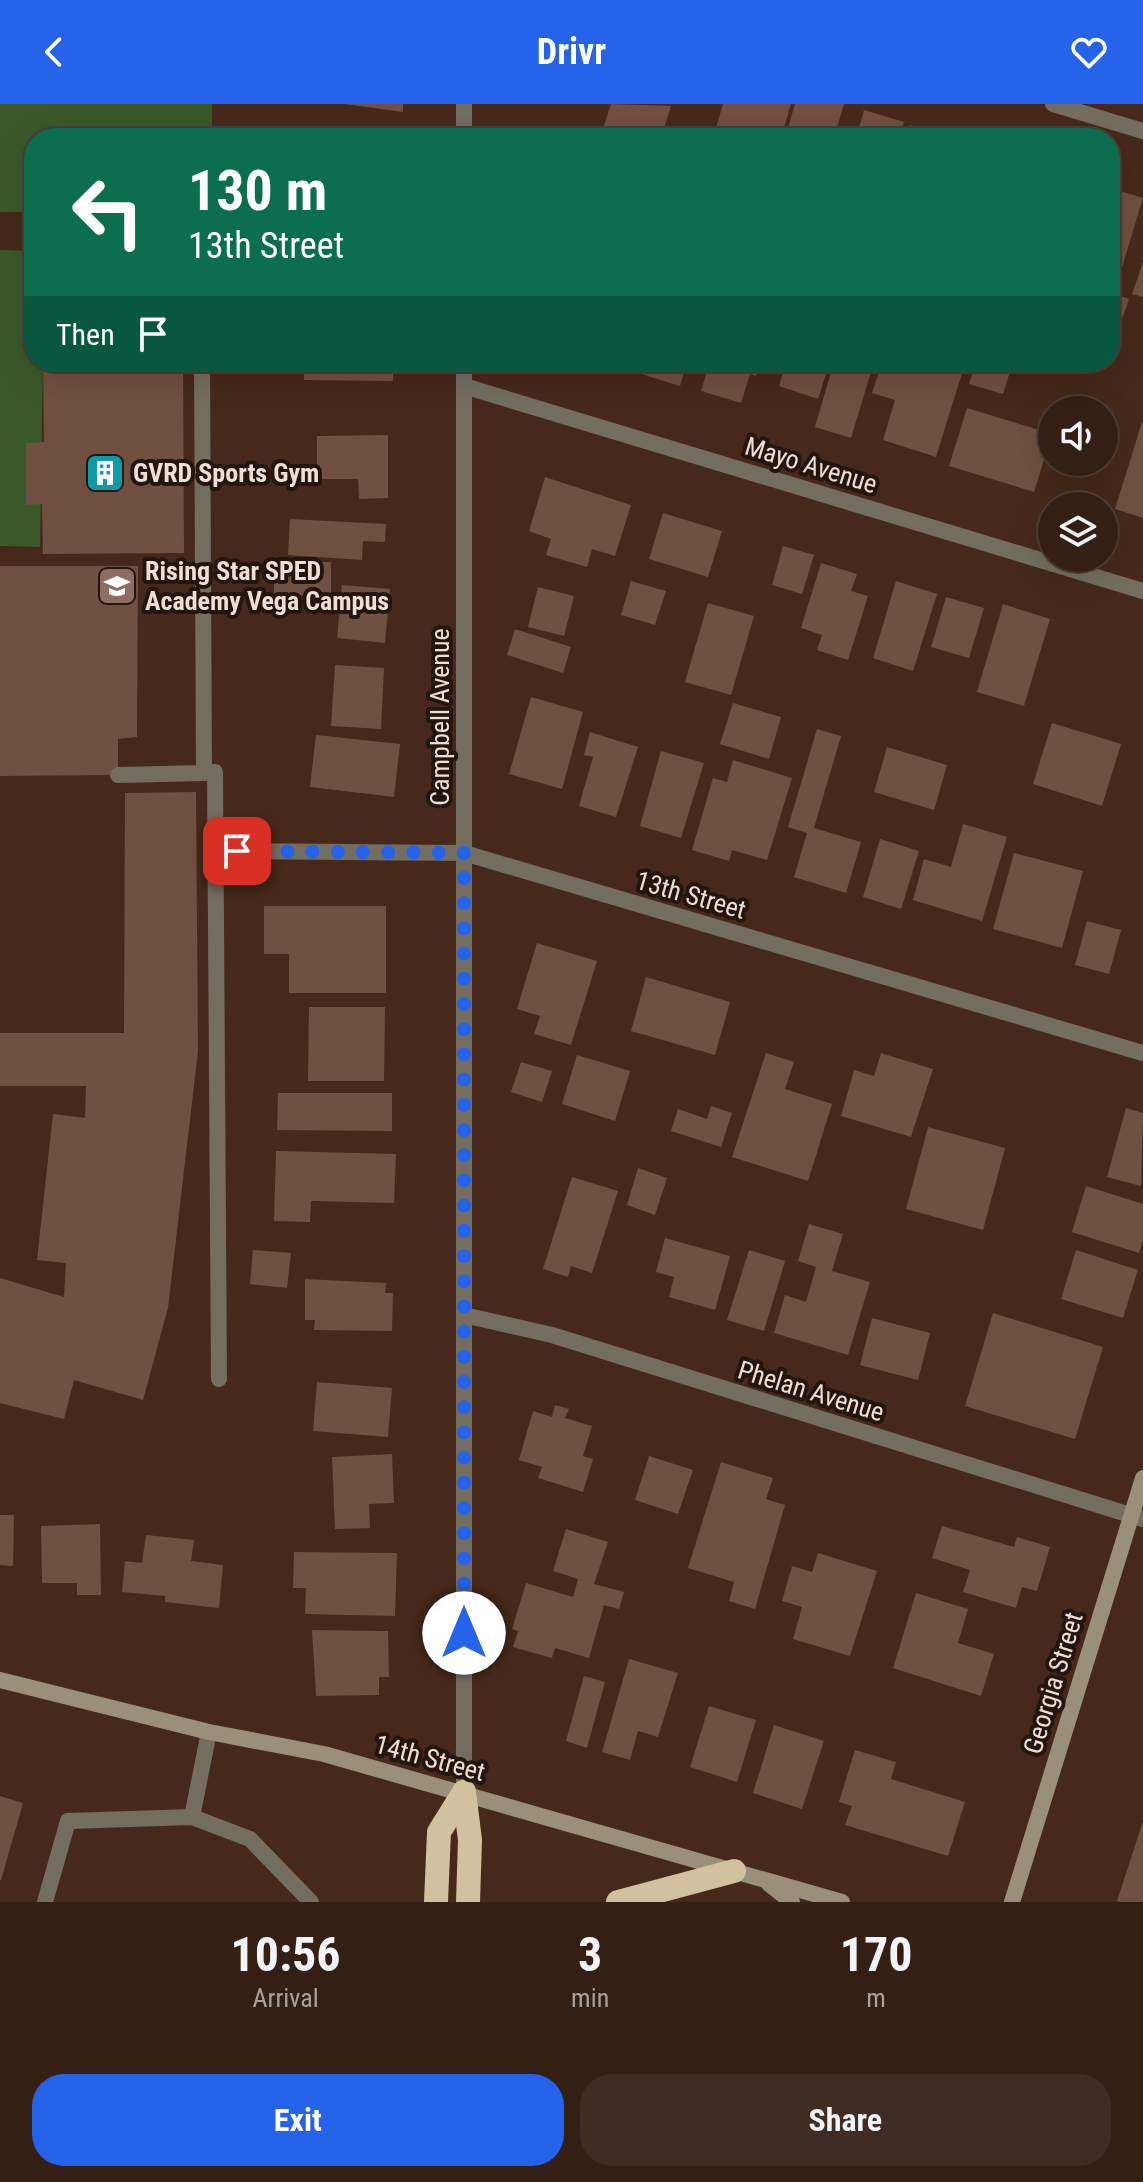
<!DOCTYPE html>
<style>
:root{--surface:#341f14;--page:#3f2c22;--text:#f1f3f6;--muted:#a9a2a0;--line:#4e3d34;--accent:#2563eb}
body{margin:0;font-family:"Roboto Condensed",sans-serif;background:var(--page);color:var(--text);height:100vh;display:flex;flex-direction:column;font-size:30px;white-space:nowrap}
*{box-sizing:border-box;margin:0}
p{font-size:26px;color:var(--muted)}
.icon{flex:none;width:44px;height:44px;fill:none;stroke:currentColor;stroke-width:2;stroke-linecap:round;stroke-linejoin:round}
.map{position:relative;height:1798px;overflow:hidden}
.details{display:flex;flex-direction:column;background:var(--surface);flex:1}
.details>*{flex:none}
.guide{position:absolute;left:24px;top:24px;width:1096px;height:244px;border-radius:32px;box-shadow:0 8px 32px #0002,0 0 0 2px var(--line);background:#0b6e4f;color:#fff;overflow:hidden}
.tools{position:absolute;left:1038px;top:292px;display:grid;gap:16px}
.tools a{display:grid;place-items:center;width:80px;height:80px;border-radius:50%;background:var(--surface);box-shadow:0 8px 32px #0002,0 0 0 2px var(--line);font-size:40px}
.pin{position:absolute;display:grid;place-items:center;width:68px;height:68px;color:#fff;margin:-34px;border-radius:16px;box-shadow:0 4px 12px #0006}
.me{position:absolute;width:88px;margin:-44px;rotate:0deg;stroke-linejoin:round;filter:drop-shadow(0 0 6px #0008)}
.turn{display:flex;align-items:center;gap:28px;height:168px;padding:0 32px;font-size:36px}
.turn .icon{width:104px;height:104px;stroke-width:2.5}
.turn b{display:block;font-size:56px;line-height:68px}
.then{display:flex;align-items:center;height:76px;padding:0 32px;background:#0003;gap:16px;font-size:30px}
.eta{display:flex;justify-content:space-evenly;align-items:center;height:136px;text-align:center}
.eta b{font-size:48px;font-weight:700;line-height:56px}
.action{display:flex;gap:16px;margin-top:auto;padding:16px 32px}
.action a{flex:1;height:92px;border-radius:32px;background:var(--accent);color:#fff;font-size:32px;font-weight:700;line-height:92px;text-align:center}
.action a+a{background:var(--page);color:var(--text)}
header{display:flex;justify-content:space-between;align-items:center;height:104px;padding:0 32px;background:var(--accent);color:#fff;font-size:36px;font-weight:700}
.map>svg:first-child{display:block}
.green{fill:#3a592a}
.building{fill:#705040}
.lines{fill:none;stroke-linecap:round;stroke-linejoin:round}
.lane{stroke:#746e60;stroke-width:16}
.street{stroke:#746e60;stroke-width:16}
.secondary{stroke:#9a907a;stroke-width:16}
.highway{stroke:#d1c19f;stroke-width:24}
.route{stroke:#2563eb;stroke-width:14;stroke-dasharray:0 25.2}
.labels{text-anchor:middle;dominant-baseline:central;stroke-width:8;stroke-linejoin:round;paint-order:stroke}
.street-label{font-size:26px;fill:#f0ddd3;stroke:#23160f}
.poi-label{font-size:26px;font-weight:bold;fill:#f0ddd3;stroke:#23160f;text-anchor:start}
</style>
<header><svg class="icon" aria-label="back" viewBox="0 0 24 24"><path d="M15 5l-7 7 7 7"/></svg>Drivr<svg class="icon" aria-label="heart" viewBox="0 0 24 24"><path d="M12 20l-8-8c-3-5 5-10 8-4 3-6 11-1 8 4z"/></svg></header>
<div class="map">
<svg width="1143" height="1798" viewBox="0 0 1143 1798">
<rect width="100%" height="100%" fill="#46291a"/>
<g class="green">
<path d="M 0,0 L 212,0 L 212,34 L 34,34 L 34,108 L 0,108 Z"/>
<path d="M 0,146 L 34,147 L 34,258 L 43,258 L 40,443 L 0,442 Z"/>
</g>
<g class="building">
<path d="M 345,0 L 403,0 L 403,8 Z"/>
<path d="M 611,0 L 671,2 L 661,34 L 600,34 Z"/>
<path d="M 723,0 L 791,0 L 781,34 L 713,34 Z"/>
<path d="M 795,0 L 844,0 L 834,34 L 785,34 Z"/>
<path d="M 864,6 L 904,18 L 899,34 L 856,34 Z"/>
<path d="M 910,21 L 949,33 L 949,34 L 906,34 Z"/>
<path d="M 308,29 L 391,31 L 391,34 L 308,34 Z"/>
<path d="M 1110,84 L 1143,94 L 1121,167 L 1110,164 Z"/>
<path d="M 1143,158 L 1143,193 L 1132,190 Z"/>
<rect x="27" y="164" width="7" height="60"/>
<path d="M 1110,188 L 1129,195 L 1116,233 L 1110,231 Z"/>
<path d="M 43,258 L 183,258 L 184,449 L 43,450 L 42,400 L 26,401 L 26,339 L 44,338 Z"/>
<path d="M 304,258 L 393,258 L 393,277 L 304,276 Z"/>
<path d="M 634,258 L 687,258 L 680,282 L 632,267 Z"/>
<path d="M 710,258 L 760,258 L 756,272 L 750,270 L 741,299 L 701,287 Z"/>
<path d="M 786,258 L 830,258 L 818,295 L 779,282 Z"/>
<path d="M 834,258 L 874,258 L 851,334 L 815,323 Z"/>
<path d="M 882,258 L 938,258 L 963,266 L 936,353 L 883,336 L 895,296 L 872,289 Z"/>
<path d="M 976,258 L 1013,258 L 1003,290 L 969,280 Z"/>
<path d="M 967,304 L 1052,330 L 1034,388 L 949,362 Z"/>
<path d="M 1142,318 L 1143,318 L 1143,414 L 1115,405 Z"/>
<path d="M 388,331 L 388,394 L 359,395 L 358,375 L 317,375 L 317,332 Z"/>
<path d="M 545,373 L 631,401 L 615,452 L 592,445 L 587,463 L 546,451 L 551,435 L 529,427 Z"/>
<path d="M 663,409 L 722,427 L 708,473 L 649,455 Z"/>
<path d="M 290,415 L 386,420 L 385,438 L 363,437 L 362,456 L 288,451 Z"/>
<path d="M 783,442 L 814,451 L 802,490 L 772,481 Z"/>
<path d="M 274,458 L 331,458 L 331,491 L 274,492 Z"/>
<path d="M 821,459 L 857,470 L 851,487 L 868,492 L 848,556 L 817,546 L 822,531 L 801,524 Z"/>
<path d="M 0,462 L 138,462 L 137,633 L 118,635 L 118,671 L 0,672 Z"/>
<path d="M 631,477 L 666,487 L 655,521 L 621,511 Z"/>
<path d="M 896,477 L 937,490 L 913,567 L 873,554 Z"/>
<path d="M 342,481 L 390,485 L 385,539 L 337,534 Z"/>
<path d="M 538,483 L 574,492 L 564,532 L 528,523 Z"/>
<path d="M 946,493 L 984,504 L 969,554 L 931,543 Z"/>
<path d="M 708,499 L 754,512 L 731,591 L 685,578 Z"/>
<path d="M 1003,500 L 1050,515 L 1024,602 L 977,588 Z"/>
<path d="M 515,525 L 571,543 L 563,569 L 507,551 Z"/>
<path d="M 335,561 L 384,564 L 381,625 L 331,622 Z"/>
<path d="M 531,593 L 583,608 L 562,685 L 509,670 Z"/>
<path d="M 733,599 L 781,613 L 769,655 L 720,640 Z"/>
<path d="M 1052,619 L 1121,640 L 1102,702 L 1033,680 Z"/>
<path d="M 817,625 L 841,632 L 814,724 L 861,738 L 846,789 L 794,773 L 807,729 L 788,723 Z"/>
<path d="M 590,628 L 638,643 L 616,713 L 579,702 L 593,653 L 584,651 Z"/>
<path d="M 316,631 L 400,640 L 394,693 L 310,683 Z"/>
<path d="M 887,643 L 947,661 L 934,706 L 874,688 Z"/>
<path d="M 661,647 L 704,659 L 681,734 L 640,722 Z"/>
<path d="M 733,656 L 792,674 L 767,756 L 732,746 L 729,757 L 692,746 L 713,674 L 727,678 Z"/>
<path d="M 196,688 L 198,947 L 168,1204 L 143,1296 L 74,1276 L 64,1315 L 0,1299 L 0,1174 L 64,1193 L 66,1159 L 37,1156 L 53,1010 L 85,1014 L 86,982 L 0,982 L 0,929 L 124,929 L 125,689 Z"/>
<path d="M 963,720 L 1007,733 L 982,817 L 913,796 L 924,755 L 951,763 Z"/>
<path d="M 880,735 L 919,747 L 901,805 L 863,793 Z"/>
<path d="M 1014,749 L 1083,767 L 1062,844 L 993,825 Z"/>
<path d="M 264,802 L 386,802 L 386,889 L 289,889 L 289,850 L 264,850 Z"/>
<path d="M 1087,817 L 1121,826 L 1109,870 L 1075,861 Z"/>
<path d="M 537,839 L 597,857 L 571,941 L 534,930 L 540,912 L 517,905 Z"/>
<path d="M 646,873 L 730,898 L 715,951 L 631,927 Z"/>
<path d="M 309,903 L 385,903 L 384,977 L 308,977 Z"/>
<path d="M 766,949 L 794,958 L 785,985 L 832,1000 L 808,1077 L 732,1053 Z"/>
<path d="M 881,949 L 933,965 L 911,1033 L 841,1012 L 854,966 L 874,972 Z"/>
<path d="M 577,951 L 630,967 L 615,1017 L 562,1000 Z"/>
<path d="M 521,958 L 552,967 L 542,998 L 511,988 Z"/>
<path d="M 278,989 L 392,989 L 392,1027 L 277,1026 Z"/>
<path d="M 711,1002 L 732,1009 L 721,1043 L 671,1027 L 678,1005 L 707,1015 Z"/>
<path d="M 1126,1004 L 1143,1009 L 1141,1082 L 1107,1073 Z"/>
<path d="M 928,1023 L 1005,1044 L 983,1126 L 906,1105 Z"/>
<path d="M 276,1047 L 396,1050 L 394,1099 L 311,1097 L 310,1118 L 274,1117 Z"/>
<path d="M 638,1064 L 667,1074 L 655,1111 L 627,1101 Z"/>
<path d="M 572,1073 L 618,1087 L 592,1169 L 571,1162 L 568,1173 L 543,1165 Z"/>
<path d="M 1086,1082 L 1143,1100 L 1143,1136 L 1139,1149 L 1072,1128 Z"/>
<path d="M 809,1120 L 843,1130 L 832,1167 L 870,1178 L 848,1251 L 774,1229 L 785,1191 L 806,1198 L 816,1163 L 798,1157 Z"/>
<path d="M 665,1134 L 730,1152 L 715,1206 L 669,1193 L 674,1173 L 656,1168 Z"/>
<path d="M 253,1146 L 291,1149 L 287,1184 L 250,1180 Z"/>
<path d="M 749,1146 L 785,1157 L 764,1227 L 727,1216 Z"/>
<path d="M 1076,1146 L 1138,1166 L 1123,1214 L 1061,1195 Z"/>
<path d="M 305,1175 L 386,1179 L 385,1189 L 393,1189 L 392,1227 L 314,1226 L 315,1216 L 305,1216 Z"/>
<path d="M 993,1209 L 1103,1243 L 1075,1335 L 965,1302 Z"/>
<path d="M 872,1214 L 930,1229 L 918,1276 L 860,1261 Z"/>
<path d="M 317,1278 L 392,1284 L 388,1333 L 313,1327 Z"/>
<path d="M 555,1301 L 569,1305 L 565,1314 L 592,1322 L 583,1352 L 593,1355 L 583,1388 L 538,1374 L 542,1363 L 519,1356 L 533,1307 L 552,1313 Z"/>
<path d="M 392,1350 L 394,1399 L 369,1400 L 370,1424 L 335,1425 L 332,1353 Z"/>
<path d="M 649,1352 L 693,1366 L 678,1410 L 635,1396 Z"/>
<path d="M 721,1358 L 773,1374 L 766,1395 L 785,1401 L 755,1505 L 729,1497 L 734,1478 L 688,1464 Z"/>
<path d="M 0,1411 L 14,1411 L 13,1462 L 0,1461 Z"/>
<path d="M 100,1420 L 101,1491 L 77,1491 L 77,1479 L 42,1479 L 41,1422 Z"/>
<path d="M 942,1422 L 1014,1443 L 1017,1433 L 1050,1443 L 1037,1487 L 1022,1483 L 1016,1504 L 963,1488 L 970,1466 L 932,1454 Z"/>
<path d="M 566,1425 L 608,1438 L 594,1480 L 624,1488 L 619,1505 L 604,1501 L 589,1554 L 555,1544 L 552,1554 L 513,1543 L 518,1527 L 512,1525 L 526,1479 L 573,1493 L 578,1475 L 553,1467 Z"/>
<path d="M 146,1431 L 194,1436 L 191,1457 L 223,1461 L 219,1504 L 165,1498 L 165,1492 L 122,1488 L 125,1457 L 142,1459 Z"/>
<path d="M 294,1448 L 397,1449 L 395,1512 L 305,1510 L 306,1484 L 293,1484 Z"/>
<path d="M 818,1449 L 877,1467 L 850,1552 L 793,1535 L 802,1503 L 782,1497 L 792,1462 L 812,1468 Z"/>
<path d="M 916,1489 L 968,1505 L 958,1539 L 994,1550 L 981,1592 L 893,1564 Z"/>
<path d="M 312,1526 L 388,1527 L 389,1573 L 379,1573 L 379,1591 L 316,1592 Z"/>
<path d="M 629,1555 L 678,1569 L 658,1633 L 638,1627 L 630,1656 L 602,1648 Z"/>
<path d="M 584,1572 L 605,1578 L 587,1644 L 566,1637 Z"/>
<path d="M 709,1602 L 756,1616 L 737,1678 L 690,1663 Z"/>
<path d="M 774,1621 L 824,1637 L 802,1705 L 753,1689 Z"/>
<path d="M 855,1646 L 896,1658 L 891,1675 L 965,1698 L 948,1752 L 845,1721 L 852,1702 L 839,1698 Z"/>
<path d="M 0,1692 L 23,1699 L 1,1776 L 0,1776 Z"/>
<path d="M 1143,1717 L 1143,1798 L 1120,1798 L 1117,1797 Z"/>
</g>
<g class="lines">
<g class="lane">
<path d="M 202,258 L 204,669 L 215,668 L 219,1275"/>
<path d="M 118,671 L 204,669"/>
<path d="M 192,1713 L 209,1628"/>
<path d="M 45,1798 L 68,1717 L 192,1713 L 250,1735 L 311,1798"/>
</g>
<g class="street">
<path d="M 1053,0 L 1143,27"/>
<path d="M 464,34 L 464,0"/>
<path d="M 464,258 L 464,1688"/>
<path d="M 464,282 L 1143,487"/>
<path d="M 214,747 L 464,749 L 1143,949"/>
<path d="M 464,1211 L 552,1231 L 1143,1415"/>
</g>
<g class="secondary">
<path d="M 0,1576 L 209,1628 L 324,1650 L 842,1798"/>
<path d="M 769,1780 L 792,1798"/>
<path d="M 1012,1798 L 1143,1374"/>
</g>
<g class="highway">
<path d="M 464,1688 L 470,1736 L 468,1798"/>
<path d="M 436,1798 L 439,1728 L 464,1688"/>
<path d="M 618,1798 L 734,1767"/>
</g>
</g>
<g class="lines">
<path class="route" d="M 237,747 L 464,749 L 464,1529"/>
</g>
<defs>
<symbol id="building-square" viewBox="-11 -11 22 22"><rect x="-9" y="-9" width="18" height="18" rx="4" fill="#0f9aa8" stroke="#23160f"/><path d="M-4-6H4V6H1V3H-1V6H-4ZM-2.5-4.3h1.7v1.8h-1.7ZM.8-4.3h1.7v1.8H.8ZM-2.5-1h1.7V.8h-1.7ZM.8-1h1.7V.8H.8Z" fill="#fff"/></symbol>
<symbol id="school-square" viewBox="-11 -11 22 22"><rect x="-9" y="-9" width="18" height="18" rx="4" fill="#8d6e63" stroke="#23160f"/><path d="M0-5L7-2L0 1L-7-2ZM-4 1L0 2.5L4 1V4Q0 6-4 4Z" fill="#fff"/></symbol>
</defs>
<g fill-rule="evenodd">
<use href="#building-square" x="83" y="347" width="44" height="44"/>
<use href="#school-square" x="95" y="460" width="44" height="44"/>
</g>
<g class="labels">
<g class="street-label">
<text transform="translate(811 361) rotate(17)">Mayo Avenue</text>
<text transform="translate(440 613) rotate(-90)">Campbell Avenue</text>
<text transform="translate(691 791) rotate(16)">13th Street</text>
<text transform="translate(811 1287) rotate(17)">Phelan Avenue</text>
<text transform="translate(1053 1579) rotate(-73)">Georgia Street</text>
<text transform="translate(430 1654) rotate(15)">14th Street</text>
</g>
<g class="poi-label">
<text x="133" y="369">GVRD Sports Gym</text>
<text x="145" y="467">Rising Star SPED<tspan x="145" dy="30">Academy Vega Campus</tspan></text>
</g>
</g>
</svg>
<div class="tools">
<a><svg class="icon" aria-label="sound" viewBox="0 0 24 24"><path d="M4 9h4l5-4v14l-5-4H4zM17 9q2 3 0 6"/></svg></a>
<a><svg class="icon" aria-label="layers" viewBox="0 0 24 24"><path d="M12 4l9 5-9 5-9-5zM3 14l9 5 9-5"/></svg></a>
</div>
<div class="pin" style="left:237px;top:747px;background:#d93025"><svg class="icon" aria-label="arrive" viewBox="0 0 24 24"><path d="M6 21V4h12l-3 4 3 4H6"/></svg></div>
<svg class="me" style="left:464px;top:1529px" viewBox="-20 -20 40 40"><circle r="19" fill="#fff"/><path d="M0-13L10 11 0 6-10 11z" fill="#2563eb"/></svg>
<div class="guide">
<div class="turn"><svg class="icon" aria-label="left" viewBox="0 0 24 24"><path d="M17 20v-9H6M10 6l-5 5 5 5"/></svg><div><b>130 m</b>13th Street</div></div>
<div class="then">Then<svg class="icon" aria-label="arrive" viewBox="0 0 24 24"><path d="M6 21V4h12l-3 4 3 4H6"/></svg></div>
</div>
</div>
<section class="details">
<div class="eta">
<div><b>10:56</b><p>Arrival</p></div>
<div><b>3</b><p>min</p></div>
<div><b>170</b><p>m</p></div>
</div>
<div class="action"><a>Exit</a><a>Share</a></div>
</section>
